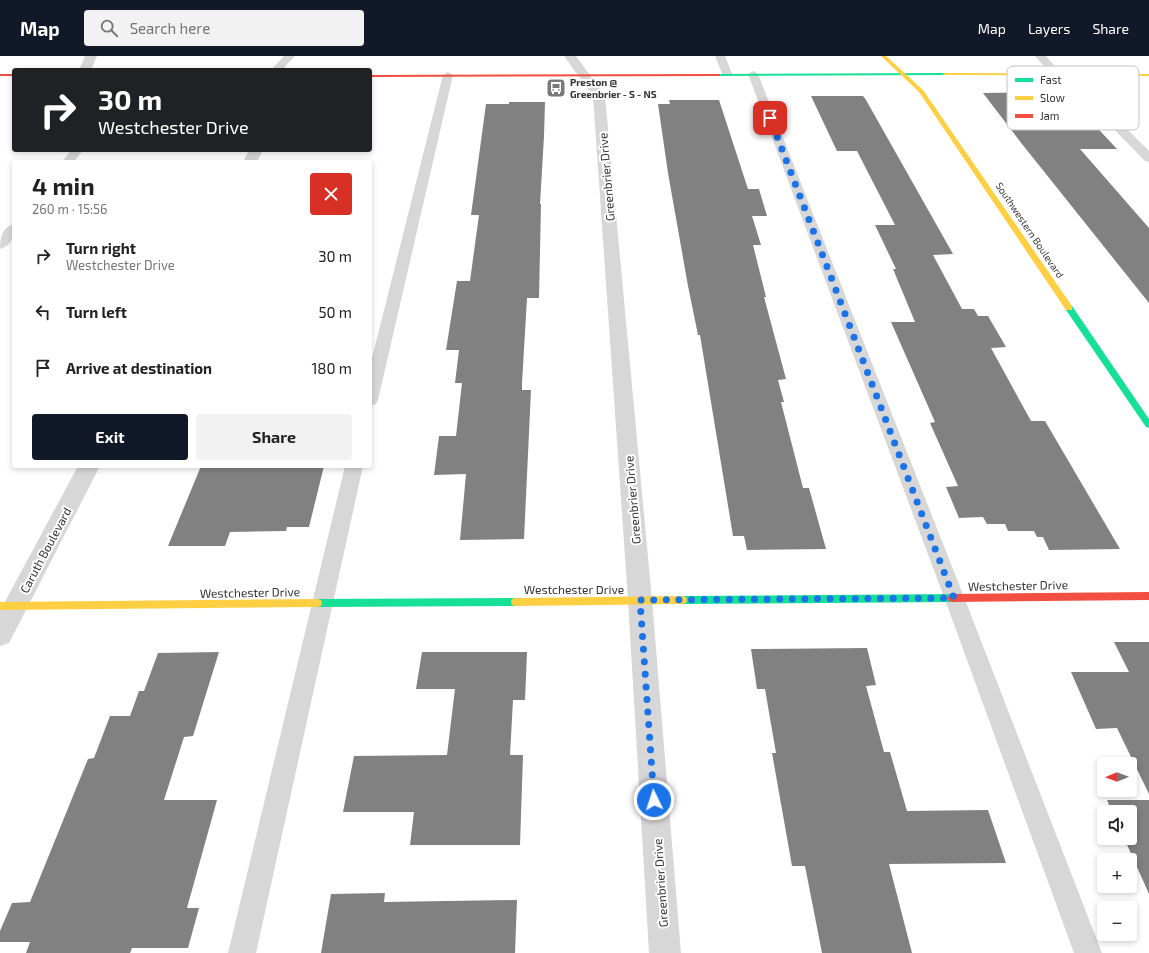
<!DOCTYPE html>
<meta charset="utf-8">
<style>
:root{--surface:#fff;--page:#f2f2f2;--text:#222;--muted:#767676;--accent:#111827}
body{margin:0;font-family:"Exo 2",sans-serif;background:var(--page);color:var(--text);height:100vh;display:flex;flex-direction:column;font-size:15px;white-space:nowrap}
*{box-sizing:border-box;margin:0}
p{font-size:13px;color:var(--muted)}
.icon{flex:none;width:22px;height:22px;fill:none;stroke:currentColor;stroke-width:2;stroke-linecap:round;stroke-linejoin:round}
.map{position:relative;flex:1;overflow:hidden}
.details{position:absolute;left:12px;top:104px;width:360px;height:308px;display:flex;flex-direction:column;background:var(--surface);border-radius:4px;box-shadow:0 2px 6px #0003}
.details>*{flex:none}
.hud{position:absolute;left:12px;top:12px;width:360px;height:84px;border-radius:4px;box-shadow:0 2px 6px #0003;background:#202124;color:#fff;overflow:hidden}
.needle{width:26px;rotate:269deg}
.fabs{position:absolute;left:1097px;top:701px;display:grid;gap:8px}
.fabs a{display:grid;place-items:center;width:40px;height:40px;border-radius:4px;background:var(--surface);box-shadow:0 2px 6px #0003;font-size:20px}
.pin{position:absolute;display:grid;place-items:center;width:34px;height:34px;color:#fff;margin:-17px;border-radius:8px;box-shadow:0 2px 6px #0006}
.me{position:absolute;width:44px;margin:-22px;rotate:356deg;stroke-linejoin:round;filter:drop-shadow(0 0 3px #0008)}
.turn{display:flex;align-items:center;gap:14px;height:84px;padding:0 20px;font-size:18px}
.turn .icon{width:52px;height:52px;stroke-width:2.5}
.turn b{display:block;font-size:28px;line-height:34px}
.round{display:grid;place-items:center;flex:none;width:42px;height:42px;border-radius:4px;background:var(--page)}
.summary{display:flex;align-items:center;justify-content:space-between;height:68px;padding:0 20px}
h1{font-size:24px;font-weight:700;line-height:30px}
.button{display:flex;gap:8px;margin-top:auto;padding:8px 20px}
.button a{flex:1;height:46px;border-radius:4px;background:var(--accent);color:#fff;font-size:16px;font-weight:700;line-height:46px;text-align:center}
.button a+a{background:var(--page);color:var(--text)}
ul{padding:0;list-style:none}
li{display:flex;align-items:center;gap:12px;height:56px;padding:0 20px}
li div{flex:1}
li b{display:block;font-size:15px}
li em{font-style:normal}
header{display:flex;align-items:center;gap:24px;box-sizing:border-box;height:56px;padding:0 20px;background:var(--accent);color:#fff}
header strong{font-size:19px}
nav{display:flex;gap:22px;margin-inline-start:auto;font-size:14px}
.search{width:280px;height:36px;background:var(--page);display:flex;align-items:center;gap:10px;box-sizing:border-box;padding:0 14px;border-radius:4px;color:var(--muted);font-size:15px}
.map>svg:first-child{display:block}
.building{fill:#818181}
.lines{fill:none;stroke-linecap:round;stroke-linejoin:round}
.lane{fill:#d7d7d7;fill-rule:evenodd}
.street{fill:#d7d7d7;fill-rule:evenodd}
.fast{fill:#16e098;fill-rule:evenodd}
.slow{fill:#ffcf43;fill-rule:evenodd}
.jam{fill:#f24e42;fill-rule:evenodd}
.route{stroke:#1a73e8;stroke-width:7;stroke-dasharray:0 12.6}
.labels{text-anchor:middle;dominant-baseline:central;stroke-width:4;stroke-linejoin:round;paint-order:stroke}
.far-poi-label{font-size:10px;font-weight:bold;fill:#333;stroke:#fff;text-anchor:start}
.far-street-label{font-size:10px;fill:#333;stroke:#fff}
.street-label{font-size:12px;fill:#333;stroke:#fff}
.key{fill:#fff;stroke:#c2c2c2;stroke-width:1}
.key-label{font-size:11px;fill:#333}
</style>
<header>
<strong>Map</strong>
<div class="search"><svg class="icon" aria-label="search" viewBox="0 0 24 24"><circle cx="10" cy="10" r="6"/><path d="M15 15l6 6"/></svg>Search here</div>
<nav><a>Map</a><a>Layers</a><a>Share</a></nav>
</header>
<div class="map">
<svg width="1149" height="897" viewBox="0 0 1149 897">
<rect width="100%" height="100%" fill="#fff"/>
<g class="building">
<path d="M 1050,36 L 1060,46 L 1073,46 L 1117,93 L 1080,93 L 1149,172 L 1149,247 L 1022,88 L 983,37 Z"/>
<path d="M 811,40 L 863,40 L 866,44 L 953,198 L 933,199 L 962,253 L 974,253 L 978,260 L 988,260 L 1006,291 L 991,292 L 1031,365 L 1045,365 L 1120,493 L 1049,494 L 1043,481 L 1037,481 L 1034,475 L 1008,475 L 1005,468 L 987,468 L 983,461 L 959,462 L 946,431 L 958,430 L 930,367 L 935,366 L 891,266 L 915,266 L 893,213 L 896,213 L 875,169 L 895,169 L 857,95 L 837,95 Z"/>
<path d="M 669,44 L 719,44 L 748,133 L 759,133 L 767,160 L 752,160 L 761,189 L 753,189 L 766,241 L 764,241 L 786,323 L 778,324 L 784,346 L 781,346 L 803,432 L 809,432 L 826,493 L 747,494 L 744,480 L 733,480 L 700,279 L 698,279 L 688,230 L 668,117 L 658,48 L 670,48 Z"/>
<path d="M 509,46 L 545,46 L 544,80 L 540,148 L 541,148 L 539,242 L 527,242 L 522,327 L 522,334 L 531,334 L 524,483 L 460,484 L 466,418 L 434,419 L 439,380 L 456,380 L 462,327 L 455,327 L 459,294 L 446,294 L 457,225 L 470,225 L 479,159 L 471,159 L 486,48 L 509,48 Z"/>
<path d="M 201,410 L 324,410 L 309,471 L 287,471 L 286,475 L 230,476 L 225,490 L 168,490 Z"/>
<path d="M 1114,586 L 1149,586 L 1149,738 L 1117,672 L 1096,673 L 1071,616 L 1129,616 Z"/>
<path d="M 867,592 L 876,629 L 866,630 L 884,696 L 890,696 L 907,755 L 988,754 L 1006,807 L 889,808 L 912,897 L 822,897 L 805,810 L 792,810 L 772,697 L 776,697 L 765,633 L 757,633 L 751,593 Z"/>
<path d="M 219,596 L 193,680 L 184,681 L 164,744 L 217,744 L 187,852 L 199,852 L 188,892 L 132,892 L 130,897 L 26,897 L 30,886 L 0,886 L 0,875 L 12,847 L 30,846 L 88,703 L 94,702 L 110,660 L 130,660 L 139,635 L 144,635 L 158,597 Z"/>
<path d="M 422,596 L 527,596 L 525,644 L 513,644 L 510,699 L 523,699 L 520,789 L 410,789 L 414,756 L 343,756 L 354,700 L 447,699 L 455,633 L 416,633 Z"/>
<path d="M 1107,744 L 1149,744 L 1149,838 L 1124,782 L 1130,782 L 1130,756 L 1112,756 Z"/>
<path d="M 385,837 L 384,846 L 517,844 L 515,897 L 321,897 L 331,838 Z"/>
</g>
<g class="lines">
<g class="lane">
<path d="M 284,0 L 295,0 L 282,14 L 271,14 Z"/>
<path d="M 715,0 L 725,0 L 732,18 L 731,20 L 723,20 Z"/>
<path d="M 1035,0 L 1046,0 L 1062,18 L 1067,16 L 1071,17 L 1149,95 L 1149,106 L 1145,105 L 1062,20 L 1058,22 L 1054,21 Z"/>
<path d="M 753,15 L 758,18 L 964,541 L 1102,897 L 1074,897 L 944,541 L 748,18 Z"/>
<path d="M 448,16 L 453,19 L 378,344 L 376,348 L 370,350 L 370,310 L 443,19 Z"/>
<path d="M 71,94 L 83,94 L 74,106 L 62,106 Z"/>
<path d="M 14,168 C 14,179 12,190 0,193 C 0,182 2,171 14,168 Z"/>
<path d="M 345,410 L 363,410 L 256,897 L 228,897 Z"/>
</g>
<g class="street">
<path d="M 85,0 L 97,0 L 91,14 L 79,14 Z"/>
<path d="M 564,0 L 576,0 L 605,40 L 652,544 L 681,897 L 649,897 L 628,544 L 593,40 Z"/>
<path d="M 249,94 L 263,94 L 257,106 L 243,106 Z"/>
<path d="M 78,410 L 100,410 L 9,587 L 0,590 L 0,555 Z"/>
</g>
<g class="fast">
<path d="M 945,17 L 947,18 L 947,19 L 718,20 L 716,19 L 718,18 Z"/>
<path d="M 1066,250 L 1072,250 L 1149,363 L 1149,372 L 1146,371 L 1066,254 Z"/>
<path d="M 952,538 L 955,539 L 957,542 L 955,545 L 952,546 L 682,548 L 678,547 L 677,544 L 678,541 L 682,540 Z"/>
<path d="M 516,542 L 520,543 L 521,546 L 520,549 L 516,550 L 317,551 L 313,550 L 312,547 L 313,544 L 317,543 Z"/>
</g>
<g class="slow">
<path d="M 881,0 L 886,0 L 923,34 L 1072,250 L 1072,254 L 1066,254 L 919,36 Z"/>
<path d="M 945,17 L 1149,18 L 1149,20 L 943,19 L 943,18 Z"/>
<path d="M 682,540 L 686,541 L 687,544 L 686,547 L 682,548 L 516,550 L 512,549 L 511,546 L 512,543 L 516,542 Z"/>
<path d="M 317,543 L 321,544 L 322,547 L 321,550 L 317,551 L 0,554 L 0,546 Z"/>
</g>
<g class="jam">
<rect x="0" y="18" width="14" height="2"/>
<path d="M 720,18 L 720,20 L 718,20 L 370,21 L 370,19 Z"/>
<path d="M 1149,536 L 1149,544 L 952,546 L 949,545 L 947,542 L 949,539 L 952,538 Z"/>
</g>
</g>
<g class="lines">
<path class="route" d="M 654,744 L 640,544 L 954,542 L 770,62"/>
</g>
<defs>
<symbol id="bus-square" viewBox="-11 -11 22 22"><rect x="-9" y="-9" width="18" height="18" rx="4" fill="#7a7a7a" stroke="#fff"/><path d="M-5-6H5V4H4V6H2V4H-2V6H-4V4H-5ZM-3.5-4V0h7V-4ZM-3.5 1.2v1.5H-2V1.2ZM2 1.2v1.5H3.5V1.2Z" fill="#fff"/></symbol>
</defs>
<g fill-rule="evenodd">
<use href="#bus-square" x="545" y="21" width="22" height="22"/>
</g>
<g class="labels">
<g class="far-poi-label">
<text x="570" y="26">Preston @<tspan x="570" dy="12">Greenbrier - S - NS</tspan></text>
</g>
<g class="far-street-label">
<text transform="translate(1030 174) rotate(56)">Southwestern Boulevard</text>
</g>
<g class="street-label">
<text transform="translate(606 121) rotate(-95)">Greenbrier Drive</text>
<text transform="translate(632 444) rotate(-95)">Greenbrier Drive</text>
<text transform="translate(45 494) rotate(-62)">Caruth Boulevard</text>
<text transform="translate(1018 529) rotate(-1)">Westchester Drive</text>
<text x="574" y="533">Westchester Drive</text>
<text transform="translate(250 536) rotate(-1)">Westchester Drive</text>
<text transform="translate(660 827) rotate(-94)">Greenbrier Drive</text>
</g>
</g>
<rect x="1007" y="10" width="132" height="64" rx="6" class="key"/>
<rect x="1015" y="22" width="18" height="4" fill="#16e098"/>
<rect x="1015" y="40" width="18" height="4" fill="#ffcf43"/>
<rect x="1015" y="58" width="18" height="4" fill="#f24e42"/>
<g class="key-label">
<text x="1040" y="28">Fast</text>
<text x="1040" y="46">Slow</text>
<text x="1040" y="64">Jam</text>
</g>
</svg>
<div class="fabs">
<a><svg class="needle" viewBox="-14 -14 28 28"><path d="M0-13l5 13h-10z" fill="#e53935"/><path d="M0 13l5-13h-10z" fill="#767676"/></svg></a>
<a><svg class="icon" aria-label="sound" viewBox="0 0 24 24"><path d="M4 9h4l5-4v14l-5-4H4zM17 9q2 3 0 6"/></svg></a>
<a>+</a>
<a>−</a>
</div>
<div class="pin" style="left:770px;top:62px;background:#d93025"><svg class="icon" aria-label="arrive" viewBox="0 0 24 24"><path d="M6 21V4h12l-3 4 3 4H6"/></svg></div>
<svg class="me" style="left:654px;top:744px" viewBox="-20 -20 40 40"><circle r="17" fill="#1a73e8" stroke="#fff" stroke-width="3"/><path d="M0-11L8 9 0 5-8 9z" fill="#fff"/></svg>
<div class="hud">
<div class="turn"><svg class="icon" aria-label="right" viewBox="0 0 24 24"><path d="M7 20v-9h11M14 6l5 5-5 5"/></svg><div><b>30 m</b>Westchester Drive</div></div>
</div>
<section class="details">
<div class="summary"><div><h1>4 min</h1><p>260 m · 15:56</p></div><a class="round" style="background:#d93025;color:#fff"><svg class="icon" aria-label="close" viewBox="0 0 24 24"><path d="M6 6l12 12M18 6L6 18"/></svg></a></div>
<ul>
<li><svg class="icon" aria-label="right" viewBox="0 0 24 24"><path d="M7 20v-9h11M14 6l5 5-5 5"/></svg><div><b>Turn right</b><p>Westchester Drive</p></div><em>30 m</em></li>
<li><svg class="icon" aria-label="left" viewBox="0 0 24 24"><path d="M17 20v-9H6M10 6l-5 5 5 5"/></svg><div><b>Turn left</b></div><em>50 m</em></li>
<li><svg class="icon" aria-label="arrive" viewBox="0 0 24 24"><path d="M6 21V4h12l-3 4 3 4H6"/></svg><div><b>Arrive at destination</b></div><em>180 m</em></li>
</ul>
<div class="button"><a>Exit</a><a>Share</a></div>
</section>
</div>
